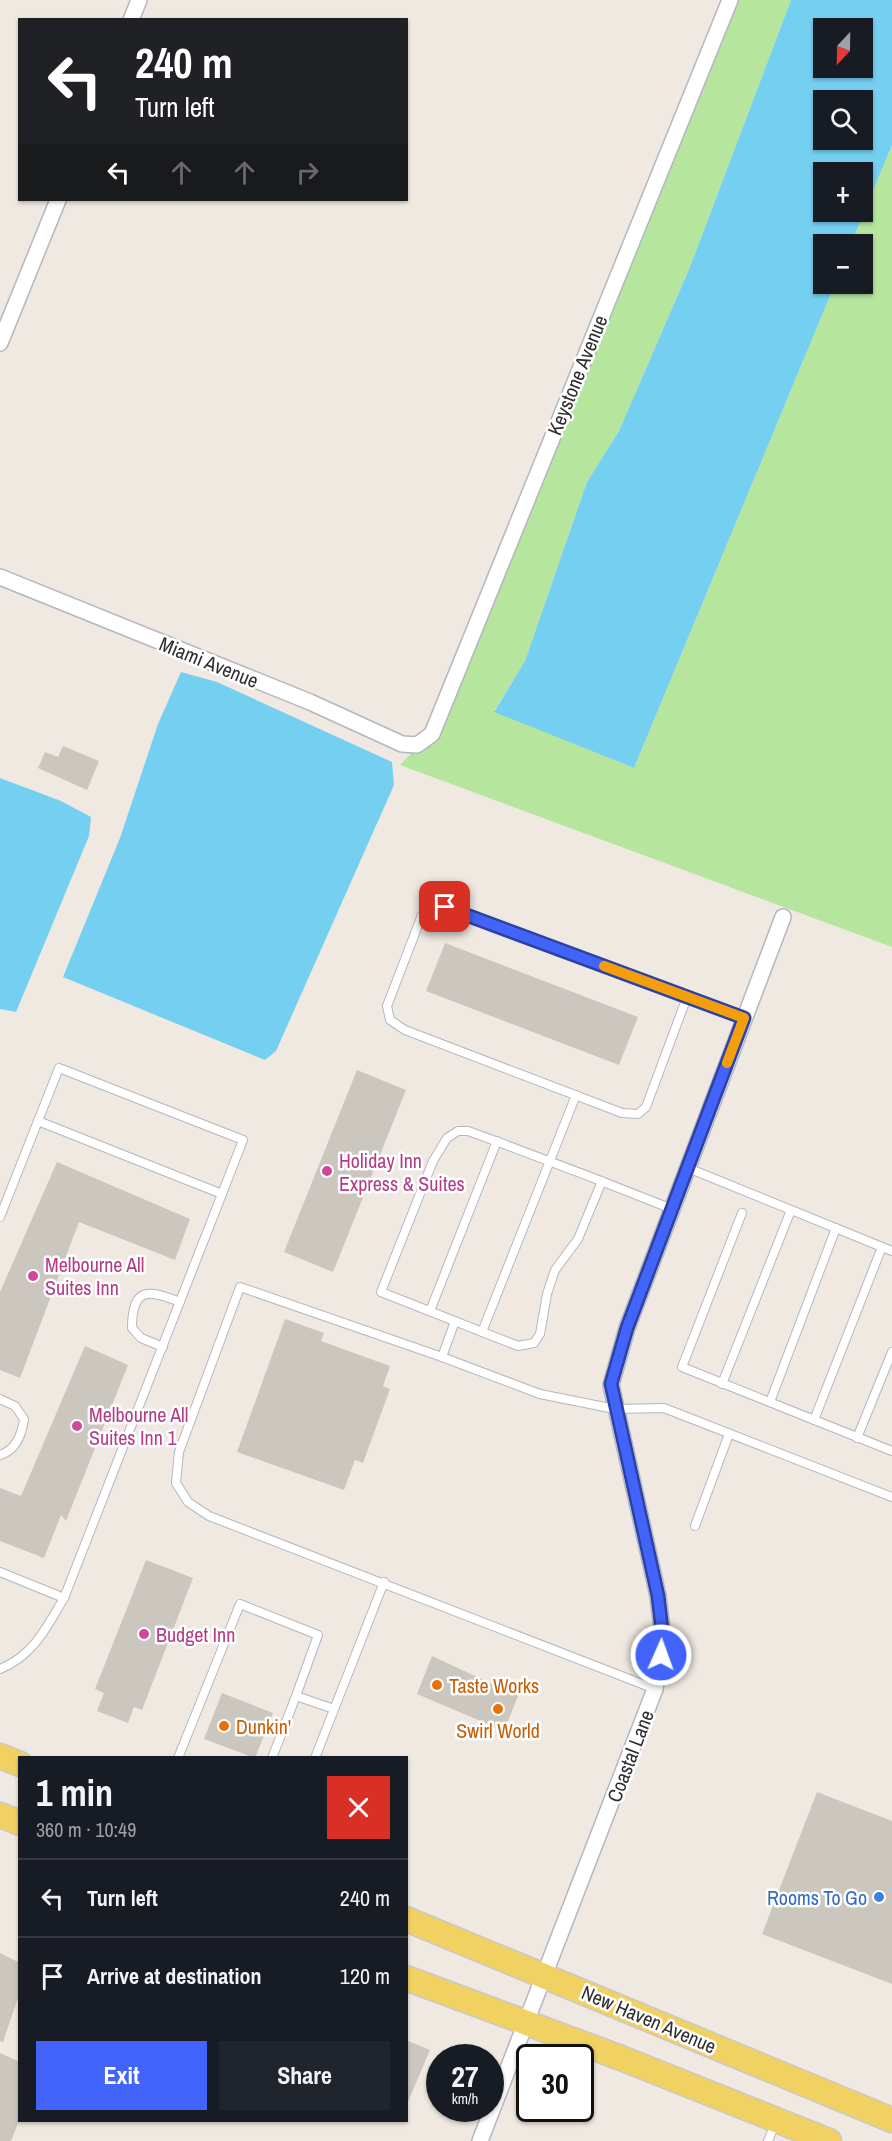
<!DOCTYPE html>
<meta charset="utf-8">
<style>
:root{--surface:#171b24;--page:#20242c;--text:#f1f3f6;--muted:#9ea1a6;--line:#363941;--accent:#4264fb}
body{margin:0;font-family:"Archivo Narrow",sans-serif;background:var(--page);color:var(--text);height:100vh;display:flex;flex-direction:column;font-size:22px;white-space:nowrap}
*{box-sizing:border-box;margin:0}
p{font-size:20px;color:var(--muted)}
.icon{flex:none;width:33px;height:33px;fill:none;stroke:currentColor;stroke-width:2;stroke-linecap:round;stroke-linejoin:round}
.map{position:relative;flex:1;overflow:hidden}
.side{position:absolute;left:18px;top:1756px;width:390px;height:366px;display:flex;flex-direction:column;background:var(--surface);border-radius:0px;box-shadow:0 2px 4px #0004}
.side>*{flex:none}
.guide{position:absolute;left:18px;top:18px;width:390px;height:183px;border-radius:0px;box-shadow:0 2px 4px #0004;background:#202124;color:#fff;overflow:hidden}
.needle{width:39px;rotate:202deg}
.buttons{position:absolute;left:813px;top:18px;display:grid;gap:12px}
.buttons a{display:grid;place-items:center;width:60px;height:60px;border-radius:0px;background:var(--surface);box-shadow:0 2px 4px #0004;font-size:30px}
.speed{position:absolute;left:426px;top:2044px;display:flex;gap:12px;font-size:30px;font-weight:700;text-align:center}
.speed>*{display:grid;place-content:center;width:78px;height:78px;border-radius:50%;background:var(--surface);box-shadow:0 2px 4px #0004;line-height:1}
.speed small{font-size:15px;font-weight:400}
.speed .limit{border:3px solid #111;border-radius:9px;background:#fff;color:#111}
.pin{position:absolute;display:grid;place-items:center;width:51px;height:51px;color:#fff;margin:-26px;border-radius:12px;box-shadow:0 3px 9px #0006}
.me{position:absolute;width:66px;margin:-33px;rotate:2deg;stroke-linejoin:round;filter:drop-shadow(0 0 4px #0008)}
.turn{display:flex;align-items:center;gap:21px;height:126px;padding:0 18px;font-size:27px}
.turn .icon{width:78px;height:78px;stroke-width:2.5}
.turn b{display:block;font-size:42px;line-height:51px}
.lanes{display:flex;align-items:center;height:57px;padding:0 18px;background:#0003;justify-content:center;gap:30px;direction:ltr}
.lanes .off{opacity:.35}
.round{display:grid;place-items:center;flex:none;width:63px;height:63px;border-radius:0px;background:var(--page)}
.summary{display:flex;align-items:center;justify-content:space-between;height:102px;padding:0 18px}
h1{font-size:36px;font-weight:700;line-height:45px}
.action{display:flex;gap:12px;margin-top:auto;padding:12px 18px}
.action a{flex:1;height:69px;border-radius:0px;background:var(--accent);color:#fff;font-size:24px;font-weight:700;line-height:69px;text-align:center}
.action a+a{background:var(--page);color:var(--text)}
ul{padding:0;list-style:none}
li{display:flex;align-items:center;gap:18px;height:78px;padding:0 18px;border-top:2px solid var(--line)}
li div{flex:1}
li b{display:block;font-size:22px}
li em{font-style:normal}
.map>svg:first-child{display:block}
.green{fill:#b6e59e}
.water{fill:#75cff0;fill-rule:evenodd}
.building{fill:#cbc7bf}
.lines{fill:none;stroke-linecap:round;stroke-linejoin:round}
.service-casing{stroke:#b4b7c1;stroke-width:10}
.minor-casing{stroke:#b4b7c1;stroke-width:18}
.primary-casing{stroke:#c9c9c9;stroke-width:27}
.service{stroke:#fff;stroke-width:8}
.minor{stroke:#fff;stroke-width:15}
.primary{stroke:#f2d163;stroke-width:24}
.route-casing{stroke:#2b41a3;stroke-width:15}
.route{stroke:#4264fb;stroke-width:10}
.slow{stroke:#f59e0b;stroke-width:10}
.hotel-dot{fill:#d1479c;stroke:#fff;stroke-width:2}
.food-dot{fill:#e8710a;stroke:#fff;stroke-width:2}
.shop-dot{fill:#3f7fe0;stroke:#fff;stroke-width:2}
.labels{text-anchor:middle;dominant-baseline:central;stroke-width:5;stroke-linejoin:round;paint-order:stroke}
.street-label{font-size:20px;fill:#2e2e2e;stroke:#fff}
.hotel-label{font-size:20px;fill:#b23c85;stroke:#fff;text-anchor:start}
.food-label{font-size:20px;fill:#c56008;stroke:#fff;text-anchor:start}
.shop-label{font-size:20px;fill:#366cbe;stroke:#fff;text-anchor:end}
</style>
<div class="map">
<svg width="892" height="2141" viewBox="0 0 892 2141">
<rect width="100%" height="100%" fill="#efe9e1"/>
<path class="green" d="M 731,0 L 791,0 L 690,267 L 619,431 L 587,482 L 525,661 L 494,711 L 634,768 L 835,284 L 862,284 L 862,244 L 851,244 L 892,145 L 892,947 L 400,765 L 428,736 Z"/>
<g class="water">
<path d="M 791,0 L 892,0 L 892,145 L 851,244 L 824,244 L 824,284 L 835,284 L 634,768 L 494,712 L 525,661 L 587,482 L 619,431 L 690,267 ZM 824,28 L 862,28 L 862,68 L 824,68 ZM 824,100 L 862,100 L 862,140 L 824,140 ZM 824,172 L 862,172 L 862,212 L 824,212 Z"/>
<path d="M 181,672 L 217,682 L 392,762 L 394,785 L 276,1051 L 265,1060 L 63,977 L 120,838 L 158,724 Z"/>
<path d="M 0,778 L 61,801 L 91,817 L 89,836 L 16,1012 L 0,1009 Z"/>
</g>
<g class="building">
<path d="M 63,746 L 99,761 L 87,790 L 38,768 L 45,752 L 58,757 Z"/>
<path d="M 445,943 L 638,1017 L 619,1065 L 426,991 Z"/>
<path d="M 357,1070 L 406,1090 L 333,1272 L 284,1252 Z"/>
<path d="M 57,1162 L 190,1219 L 175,1260 L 79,1222 L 20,1378 L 0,1370 L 0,1292 Z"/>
<path d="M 285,1319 L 324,1333 L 321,1341 L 390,1366 L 383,1386 L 390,1389 L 363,1463 L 355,1460 L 344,1490 L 237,1452 Z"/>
<path d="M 85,1346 L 128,1365 L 66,1521 L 61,1515 L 44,1558 L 0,1541 L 0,1488 L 21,1496 Z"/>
<path d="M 146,1560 L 193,1578 L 142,1710 L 134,1707 L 128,1723 L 97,1711 L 104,1693 L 95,1689 Z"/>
<path d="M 432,1656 L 518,1696 L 504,1731 L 417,1694 Z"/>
<path d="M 222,1693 L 273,1713 L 255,1758 L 204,1739 Z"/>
<path d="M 817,1792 L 892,1821 L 892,1984 L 762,1934 Z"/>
<path d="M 0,1953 L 20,1963 L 20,1992 L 3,2042 L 0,2041 Z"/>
<path d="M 406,2040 L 430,2050 L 407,2104 L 406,2104 Z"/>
<path d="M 0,2053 L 20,2062 L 20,2118 L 11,2141 L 0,2141 Z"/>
</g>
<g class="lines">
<defs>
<g id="service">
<path d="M 687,997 L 646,1107 L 638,1114 L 622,1113 L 405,1030 L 390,1020 L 387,1006 L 422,915 L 432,907 L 445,907 L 744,1018"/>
<path d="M 38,1121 L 59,1068 L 243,1140 L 222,1194"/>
<path d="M 688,1168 L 892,1251"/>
<path d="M 602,1181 L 578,1239 L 555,1270 L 547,1294 L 540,1334 L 534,1343 L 518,1346 L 381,1292 L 433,1161 L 447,1138 L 458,1131 L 468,1131 C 537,1156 605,1182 672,1209"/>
<path d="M 742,1213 L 682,1367 L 892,1451"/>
<path d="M 0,1217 L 38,1121 L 222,1194 L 64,1598 C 47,1627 33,1656 0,1669"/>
<path d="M 430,1311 L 497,1141"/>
<path d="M 482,1332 L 576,1095"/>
<path d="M 163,1347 L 141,1338 L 132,1328 C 132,1287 148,1289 180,1302"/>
<path d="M 442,1357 L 455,1321"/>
<path d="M 722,1384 L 791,1210"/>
<path d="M 0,1399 L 15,1406 L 24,1419 C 22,1434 16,1450 0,1455"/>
<path d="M 770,1402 L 836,1228"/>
<path d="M 814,1420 L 882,1247"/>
<path d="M 857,1438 L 892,1352"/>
<path d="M 695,1526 L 729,1434"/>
<path d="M 0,1572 L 64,1598"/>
<path d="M 655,1689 L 209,1516 L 188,1502 L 176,1483 L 179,1452 L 240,1287 L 442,1357 L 540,1394 L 615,1409 L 664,1408 L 892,1497"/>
<path d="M 178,1758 L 240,1604 L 318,1635 L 296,1696 L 334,1709"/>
<path d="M 272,1758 L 296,1696"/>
<path d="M 315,1758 L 384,1582"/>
<path d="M 768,2141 L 775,2124"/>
</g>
<g id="minor">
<path d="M 131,20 L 139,0"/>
<path d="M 0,343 L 58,200"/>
<path d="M 0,577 L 310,702 L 402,744 L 417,745 L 432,734 L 730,0"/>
<path d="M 480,2141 L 655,1689 L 663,1638 L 658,1596 L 611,1385 L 627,1328 L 783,917"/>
</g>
<g id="primary">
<path d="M 0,1756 L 20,1764"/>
<path d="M 0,1815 L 20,1823"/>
<path d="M 406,1919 L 892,2120"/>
<path d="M 406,1978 L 621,2058 L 829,2141"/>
</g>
</defs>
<use href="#service" class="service-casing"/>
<use href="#minor" class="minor-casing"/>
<use href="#primary" class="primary-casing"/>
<use href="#service" class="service"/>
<use href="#minor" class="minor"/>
<use href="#primary" class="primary"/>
</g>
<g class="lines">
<defs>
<path id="route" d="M 445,907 L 744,1018 L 627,1328 L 611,1384 L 658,1596 L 663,1638 L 661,1655"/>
</defs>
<use href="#route" class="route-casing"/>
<use href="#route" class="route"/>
<path class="slow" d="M 604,966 L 744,1018 L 727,1063"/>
</g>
<g class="hotel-dot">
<circle cx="327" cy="1171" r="6"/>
<circle cx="33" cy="1276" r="6"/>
<circle cx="77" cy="1426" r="6"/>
<circle cx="144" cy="1634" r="6"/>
</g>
<g class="food-dot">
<circle cx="437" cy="1685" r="6"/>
<circle cx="498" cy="1709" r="6"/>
<circle cx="224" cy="1726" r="6"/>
</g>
<circle class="shop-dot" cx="879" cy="1897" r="6"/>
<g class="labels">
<g class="street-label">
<text transform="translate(577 375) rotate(-68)">Keystone Avenue</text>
<text transform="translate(209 662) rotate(22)">Miami Avenue</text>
<text transform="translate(630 1756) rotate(-69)">Coastal Lane</text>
<text transform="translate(649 2019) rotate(23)">New Haven Avenue</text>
</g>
<g class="hotel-label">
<text x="339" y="1160">Holiday Inn<tspan x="339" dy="23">Express &amp; Suites</tspan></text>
<text x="45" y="1264">Melbourne All<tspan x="45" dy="23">Suites Inn</tspan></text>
<text x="89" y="1414">Melbourne All<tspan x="89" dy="23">Suites Inn 1</tspan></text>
<text x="156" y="1634">Budget Inn</text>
</g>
<g class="food-label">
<text x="449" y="1685">Taste Works</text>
<text x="236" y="1726">Dunkin'</text>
<text x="498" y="1730" text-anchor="middle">Swirl World</text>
</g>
<g class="shop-label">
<text x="867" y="1897">Rooms To Go</text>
</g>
</g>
</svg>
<div class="buttons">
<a><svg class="needle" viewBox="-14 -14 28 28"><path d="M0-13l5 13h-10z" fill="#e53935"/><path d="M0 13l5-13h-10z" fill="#9ea1a6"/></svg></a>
<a><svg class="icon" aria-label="search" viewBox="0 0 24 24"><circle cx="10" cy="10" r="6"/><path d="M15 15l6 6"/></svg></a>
<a>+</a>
<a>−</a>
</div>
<div class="speed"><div>27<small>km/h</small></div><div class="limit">30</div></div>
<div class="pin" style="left:445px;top:907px;background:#d93025"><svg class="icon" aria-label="arrive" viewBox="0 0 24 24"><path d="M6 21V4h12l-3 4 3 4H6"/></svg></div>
<svg class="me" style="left:661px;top:1655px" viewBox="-20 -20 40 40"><circle r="17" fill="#4264fb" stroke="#fff" stroke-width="3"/><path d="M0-11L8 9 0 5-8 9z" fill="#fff"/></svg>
<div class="guide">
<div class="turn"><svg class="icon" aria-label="left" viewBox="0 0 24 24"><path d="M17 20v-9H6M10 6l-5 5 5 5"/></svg><div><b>240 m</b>Turn left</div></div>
<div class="lanes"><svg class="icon" aria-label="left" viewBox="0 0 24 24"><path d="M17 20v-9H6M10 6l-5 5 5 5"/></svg><svg class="icon off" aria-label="ahead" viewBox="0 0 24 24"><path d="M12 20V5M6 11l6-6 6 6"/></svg><svg class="icon off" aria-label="ahead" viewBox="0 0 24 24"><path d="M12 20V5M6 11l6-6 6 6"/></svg><svg class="icon off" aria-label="right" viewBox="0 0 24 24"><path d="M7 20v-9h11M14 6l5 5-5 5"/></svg></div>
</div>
<section class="side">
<div class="summary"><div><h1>1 min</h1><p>360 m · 10:49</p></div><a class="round" style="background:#d93025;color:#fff"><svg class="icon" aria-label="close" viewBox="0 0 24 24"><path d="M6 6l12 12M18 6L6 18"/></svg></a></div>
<ul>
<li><svg class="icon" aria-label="left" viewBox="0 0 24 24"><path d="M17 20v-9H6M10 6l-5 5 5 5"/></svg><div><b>Turn left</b></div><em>240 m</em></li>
<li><svg class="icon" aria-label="arrive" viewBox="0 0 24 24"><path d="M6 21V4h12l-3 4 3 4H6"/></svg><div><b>Arrive at destination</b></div><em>120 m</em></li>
</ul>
<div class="action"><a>Exit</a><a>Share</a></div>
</section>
</div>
